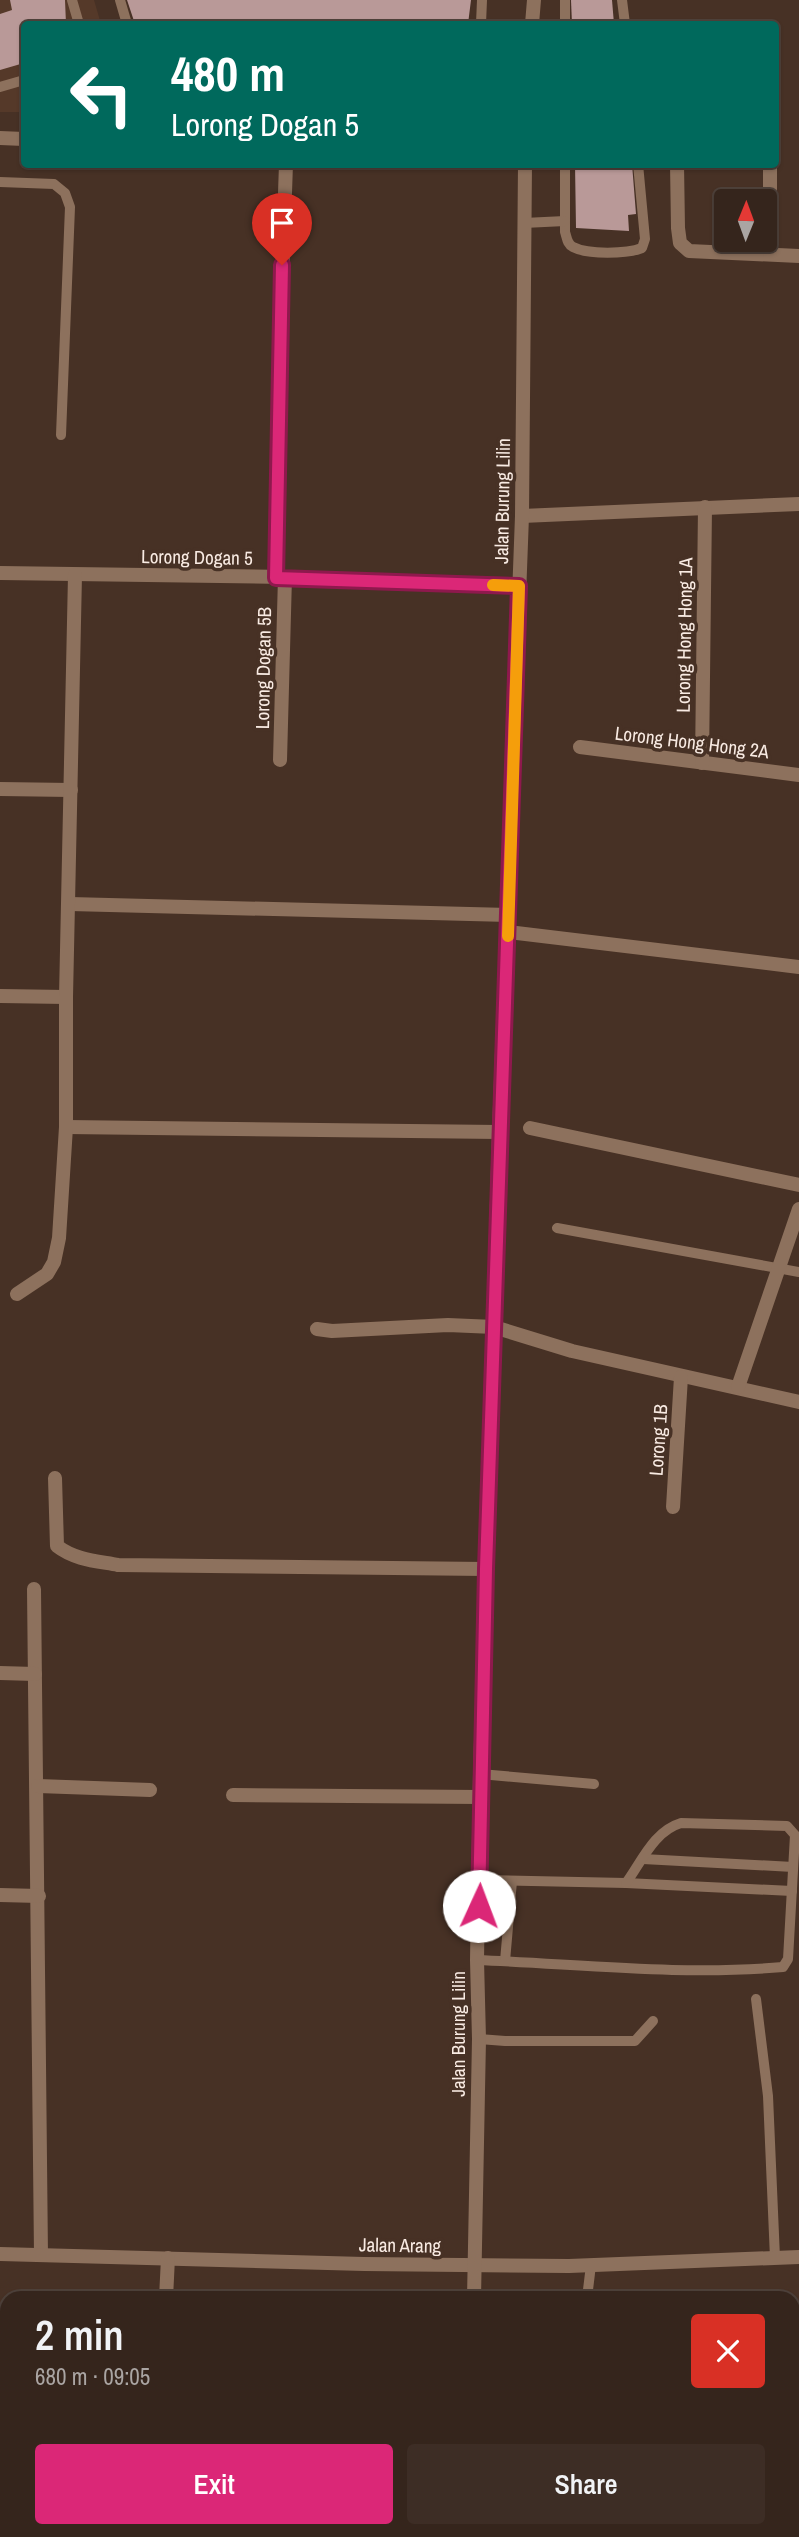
<!DOCTYPE html>
<meta charset="utf-8">
<style>
:root{--surface:#35251c;--page:#3d2d25;--text:#f1f3f6;--muted:#aaa5a3;--line:#4f423b;--accent:#db2777}
body{margin:0;font-family:"Archivo Narrow",sans-serif;background:var(--page);color:var(--text);height:100vh;display:flex;flex-direction:column;font-size:26px;white-space:nowrap}
*{box-sizing:border-box;margin:0}
p{font-size:23px;color:var(--muted)}
.icon{flex:none;width:38px;height:38px;fill:none;stroke:currentColor;stroke-width:2;stroke-linecap:round;stroke-linejoin:round}
.map{position:relative;flex:1;overflow:hidden}
.side{position:absolute;left:0px;top:2291px;width:800px;height:247px;display:flex;flex-direction:column;background:var(--surface);border-radius:21px 21px 0 0;box-shadow:0 2px 5px #0004,0 0 0 2px var(--line)}
.side>*{flex:none}
.guide{position:absolute;left:21px;top:21px;width:758px;height:147px;border-radius:7px;box-shadow:0 2px 5px #0004,0 0 0 2px var(--line);background:#00695c;color:#fff;overflow:hidden}
.needle{width:46px;rotate:1deg}
.tools{position:absolute;left:714px;top:189px;display:grid;gap:14px}
.tools a{display:grid;place-items:center;width:63px;height:63px;border-radius:7px;background:var(--surface);box-shadow:0 2px 5px #0004,0 0 0 2px var(--line);font-size:35px}
.pin{position:absolute;display:grid;place-items:center;width:60px;height:60px;color:#fff;margin:-72px -30px;border-radius:50% 50% 50% 0;rotate:-45deg;box-shadow:0 0 7px #0007}
.pin .icon{rotate:45deg}
.me{position:absolute;width:77px;margin:-38px;rotate:2deg;stroke-linejoin:round;filter:drop-shadow(0 0 5px #0008)}
.turn{display:flex;align-items:center;gap:24px;height:147px;padding:0 35px;font-size:32px}
.turn .icon{width:91px;height:91px;stroke-width:2.5}
.turn b{display:block;font-size:49px;line-height:60px}
.round{display:grid;place-items:center;flex:none;width:74px;height:74px;border-radius:7px;background:var(--page)}
.summary{display:flex;align-items:center;justify-content:space-between;height:119px;padding:0 35px}
h1{font-size:42px;font-weight:600;line-height:52px}
.primary-button{display:flex;gap:14px;margin-top:auto;padding:14px 35px}
.primary-button a{flex:1;height:80px;border-radius:7px;background:var(--accent);color:#fff;font-size:28px;font-weight:600;line-height:80px;text-align:center}
.primary-button a+a{background:var(--page);color:var(--text)}
.map>svg:first-child{display:block}
.built{fill:#553929}
.building{fill:#b99998}
.lines{fill:none;stroke-linecap:round;stroke-linejoin:round}
.lane{stroke:#8d715d;stroke-width:10}
.street{stroke:#8d715d;stroke-width:14}
.route-casing{stroke:#8e194d;stroke-width:18}
.route{stroke:#db2777;stroke-width:12}
.slow{stroke:#f59e0b;stroke-width:12}
.labels{text-anchor:middle;dominant-baseline:central;stroke-width:7;stroke-linejoin:round;paint-order:stroke}
.street-label{font-size:19px;fill:#f9ebe3;stroke:#473125}
</style>
<div class="map">
<svg width="799" height="2537" viewBox="0 0 799 2537">
<rect width="100%" height="100%" fill="#473125"/>
<path class="built" d="M 0,0 L 94,0 L 101,24 L 24,24 L 24,112 L 0,112 Z"/>
<g class="building">
<path d="M 10,0 L 65,0 L 66,24 L 24,24 L 24,63 L 0,70 L 0,14 L 12,10 Z"/>
<path d="M 127,0 L 471,0 L 468,24 L 135,24 Z"/>
<path d="M 571,0 L 612,0 L 614,24 L 572,24 Z"/>
<path d="M 575,164 L 632,164 L 636,214 L 628,215 L 629,231 L 576,228 Z"/>
</g>
<g class="lines">
<g class="lane">
<path d="M 72,0 L 79,24"/>
<path d="M 120,0 L 127,24"/>
<path d="M 565,0 L 565,24"/>
<path d="M 622,0 L 625,24"/>
<path d="M 481,24 L 482,0"/>
<path d="M 0,87 L 24,80"/>
<path d="M 565,164 L 565,232 C 567,238 567,244 573,247 C 588,255 627,254 642,248 L 645,239 L 638,164"/>
<path d="M 0,182 L 54,184 L 65,193 L 70,207 L 61,435"/>
<path d="M 524,223 L 565,221"/>
<path d="M 557,1228 L 799,1272"/>
<path d="M 480,1774 L 594,1784"/>
<path d="M 643,1859 L 793,1867"/>
<path d="M 480,1880 L 626,1883 L 792,1891"/>
<path d="M 477,1960 C 579,1964 681,1976 783,1967 L 788,1959 L 795,1835 L 787,1826 L 681,1823 C 654,1831 642,1861 626,1883"/>
<path d="M 505,1961 L 512,1881"/>
<path d="M 756,1999 L 768,2096 L 775,2258"/>
<path d="M 479,2039 L 505,2041 L 635,2041 L 653,2021"/>
<path d="M 587,2298 L 591,2265"/>
</g>
<g class="street">
<path d="M 532,24 L 534,0"/>
<path d="M 0,138 L 24,139"/>
<path d="M 677,164 L 678,228 L 680,243 L 689,251 L 799,256"/>
<path d="M 770,164 L 770,254"/>
<path d="M 522,516 L 799,504"/>
<path d="M 0,573 L 285,577 L 519,586"/>
<path d="M 276,577 L 279,366 L 286,164"/>
<path d="M 580,747 L 799,775"/>
<path d="M 280,760 L 285,577"/>
<path d="M 702,763 L 705,507"/>
<path d="M 0,789 L 71,790"/>
<path d="M 70,904 L 509,915"/>
<path d="M 508,932 L 799,967"/>
<path d="M 0,996 L 66,997"/>
<path d="M 66,1127 L 499,1132"/>
<path d="M 530,1128 L 799,1185"/>
<path d="M 17,1294 L 47,1274 L 54,1262 L 59,1238 L 66,1127 L 66,997 L 75,575"/>
<path d="M 317,1329 L 332,1331 L 448,1325 L 494,1327 L 572,1351 L 799,1402"/>
<path d="M 738,1387 L 799,1209"/>
<path d="M 55,1478 L 57,1546 C 75,1560 97,1561 118,1565 L 486,1569"/>
<path d="M 673,1507 L 681,1377"/>
<path d="M 34,1589 L 41,2255"/>
<path d="M 0,1673 L 35,1674"/>
<path d="M 38,1786 L 150,1790"/>
<path d="M 233,1795 L 480,1797"/>
<path d="M 0,1895 L 39,1896"/>
<path d="M 0,2254 L 364,2264 L 569,2266 L 799,2257"/>
<path d="M 166,2298 L 168,2258"/>
<path d="M 474,2298 L 479,2039 L 477,1960 L 480,1774 L 499,1132 L 522,516 L 525,164"/>
<path d="M 0,2498 L 7,2499"/>
<path d="M 33,2537 L 33,2530"/>
<path d="M 468,2537 L 468,2530"/>
</g>
</g>
<g class="lines">
<defs>
<path id="route" d="M 282,265 L 276,578 L 519,586 L 486,1569 L 479,1906"/>
</defs>
<use href="#route" class="route-casing"/>
<use href="#route" class="route"/>
<path class="slow" d="M 493,585 L 519,586 L 508,936"/>
</g>
<g class="labels">
<g class="street-label">
<text transform="translate(502 501) rotate(-89)">Jalan Burung Lilin</text>
<text transform="translate(197 557) rotate(1)">Lorong Dogan 5</text>
<text transform="translate(684 635) rotate(-89)">Lorong Hong Hong 1A</text>
<text transform="translate(263 668) rotate(-89)">Lorong Dogan 5B</text>
<text transform="translate(692 742) rotate(7)">Lorong Hong Hong 2A</text>
<text transform="translate(658 1440) rotate(-86)">Lorong 1B</text>
<text transform="translate(458 2034) rotate(-90)">Jalan Burung Lilin</text>
<text transform="translate(400 2245) rotate(1)">Jalan Arang</text>
</g>
</g>
</svg>
<div class="tools">
<a><svg class="needle" viewBox="-14 -14 28 28"><path d="M0-13l5 13h-10z" fill="#e53935"/><path d="M0 13l5-13h-10z" fill="#aaa5a3"/></svg></a>
</div>
<div class="pin" style="left:282px;top:265px;background:#d93025"><svg class="icon" aria-label="arrive" viewBox="0 0 24 24"><path d="M6 21V4h12l-3 4 3 4H6"/></svg></div>
<svg class="me" style="left:479px;top:1906px" viewBox="-20 -20 40 40"><circle r="19" fill="#fff"/><path d="M0-13L10 11 0 6-10 11z" fill="#db2777"/></svg>
<div class="guide">
<div class="turn"><svg class="icon" aria-label="left" viewBox="0 0 24 24"><path d="M17 20v-9H6M10 6l-5 5 5 5"/></svg><div><b>480 m</b>Lorong Dogan 5</div></div>
</div>
<section class="side">
<div class="summary"><div><h1>2 min</h1><p>680 m · 09:05</p></div><a class="round" style="background:#d93025;color:#fff"><svg class="icon" aria-label="close" viewBox="0 0 24 24"><path d="M6 6l12 12M18 6L6 18"/></svg></a></div>
<div class="primary-button"><a>Exit</a><a>Share</a></div>
</section>
</div>
